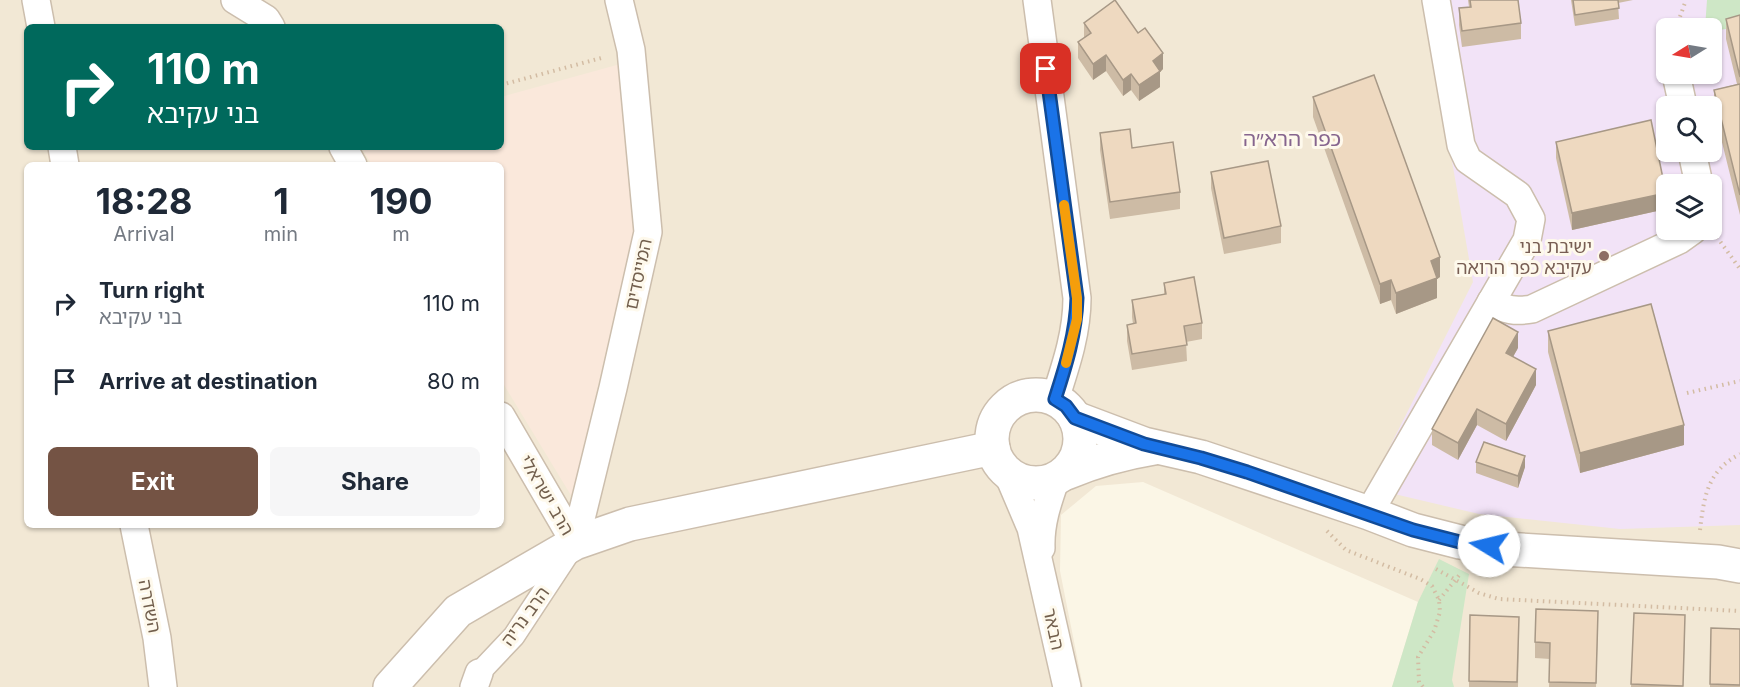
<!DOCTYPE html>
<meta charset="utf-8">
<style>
:root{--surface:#fff;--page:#f6f6f7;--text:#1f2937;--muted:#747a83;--accent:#745344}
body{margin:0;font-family:Inter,"Noto Sans Hebrew",sans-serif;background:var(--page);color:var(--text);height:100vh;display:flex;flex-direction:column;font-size:22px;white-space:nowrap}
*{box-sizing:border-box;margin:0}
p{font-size:20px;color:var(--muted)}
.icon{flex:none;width:33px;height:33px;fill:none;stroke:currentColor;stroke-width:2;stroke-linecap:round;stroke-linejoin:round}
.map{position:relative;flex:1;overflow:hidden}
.side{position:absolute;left:24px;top:162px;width:480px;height:366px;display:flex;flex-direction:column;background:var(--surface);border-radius:9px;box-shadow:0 2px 4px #0004}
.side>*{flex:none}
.hud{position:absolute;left:24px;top:24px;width:480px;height:126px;border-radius:9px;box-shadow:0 2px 4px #0004;background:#00695c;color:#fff;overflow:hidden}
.needle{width:39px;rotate:259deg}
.tools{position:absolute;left:1656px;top:18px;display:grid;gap:12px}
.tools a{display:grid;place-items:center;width:66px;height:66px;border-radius:9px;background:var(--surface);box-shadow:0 2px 4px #0004;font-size:30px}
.pin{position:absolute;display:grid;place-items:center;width:51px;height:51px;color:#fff;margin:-26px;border-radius:12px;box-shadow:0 3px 9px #0006}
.me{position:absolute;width:66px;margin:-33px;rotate:279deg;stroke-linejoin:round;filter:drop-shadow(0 0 4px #0008)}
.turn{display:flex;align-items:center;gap:21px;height:126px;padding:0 24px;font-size:27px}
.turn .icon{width:78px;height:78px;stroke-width:2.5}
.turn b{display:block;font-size:42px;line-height:51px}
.eta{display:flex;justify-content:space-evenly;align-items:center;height:102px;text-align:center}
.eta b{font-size:36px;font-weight:700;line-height:42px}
.primary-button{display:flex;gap:12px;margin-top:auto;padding:12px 24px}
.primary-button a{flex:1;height:69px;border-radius:9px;background:var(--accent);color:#fff;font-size:24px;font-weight:700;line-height:69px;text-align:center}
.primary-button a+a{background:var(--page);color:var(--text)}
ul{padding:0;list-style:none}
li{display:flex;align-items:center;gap:18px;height:78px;padding:0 24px}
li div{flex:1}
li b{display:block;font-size:22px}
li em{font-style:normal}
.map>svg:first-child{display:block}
.residential{fill:#f2e8d5;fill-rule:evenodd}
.commercial{fill:#fae8db}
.education{fill:#f2e3f7;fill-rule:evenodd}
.green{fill:#cee7c6}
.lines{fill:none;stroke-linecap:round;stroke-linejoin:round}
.pedestrian-casing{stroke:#ccbead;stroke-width:24}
.minor-casing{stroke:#ccbead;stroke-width:30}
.tertiary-casing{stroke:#ccbead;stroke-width:36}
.path{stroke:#d3bca3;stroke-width:4;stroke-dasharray:1.5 4.5;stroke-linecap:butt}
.pedestrian{stroke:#fff;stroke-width:21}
.minor{stroke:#fff;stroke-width:27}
.tertiary{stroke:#fff;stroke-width:33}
.wall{fill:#cdbba5}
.shaded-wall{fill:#a79886}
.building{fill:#eed9c0;stroke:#a79886;stroke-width:1.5}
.route-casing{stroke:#114b97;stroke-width:15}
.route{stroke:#1a73e8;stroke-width:10}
.slow{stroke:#f59e0b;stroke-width:10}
.education-dot{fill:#8d6e63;stroke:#fef9ec;stroke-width:2}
.labels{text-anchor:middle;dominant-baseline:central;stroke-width:6;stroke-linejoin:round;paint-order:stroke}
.education-label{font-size:18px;fill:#785e54;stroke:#fef9ec;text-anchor:end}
.street-label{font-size:18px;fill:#725f4d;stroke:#fef9ec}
.quarter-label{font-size:21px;fill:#86658e;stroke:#fef9ec}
</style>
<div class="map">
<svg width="1740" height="687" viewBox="0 0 1740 687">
<rect width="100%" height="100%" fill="#fbf6e6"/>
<path class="residential" d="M 0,0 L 1740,0 L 1740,687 L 1392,687 L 1418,602 L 1143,482 L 1096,486 L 1061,515 L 1060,571 L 1083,687 L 0,687 ZM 27,27 L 501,27 L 501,147 L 27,147 ZM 1666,28 L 1712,28 L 1712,74 L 1666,74 ZM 1666,106 L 1712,106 L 1712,152 L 1666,152 ZM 27,165 L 501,165 L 501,525 L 27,525 ZM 1666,184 L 1712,184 L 1712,230 L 1666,230 Z"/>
<path class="commercial" d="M 624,63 L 636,223 L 572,497 L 501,380 L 501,165 L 372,165 L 361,147 L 501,147 L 501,97 Z"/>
<path class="education" d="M 1424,0 L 1740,0 L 1740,525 L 1620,529 L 1479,514 L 1369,488 L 1473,282 ZM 1666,28 L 1712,28 L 1712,74 L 1666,74 ZM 1666,106 L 1712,106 L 1712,152 L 1666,152 ZM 1666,184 L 1712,184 L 1712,230 L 1666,230 Z"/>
<g class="green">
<path d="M 1707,0 L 1740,0 L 1740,27 L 1712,31 L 1712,28 L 1705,28 Z"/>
<path d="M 1439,559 L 1469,574 L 1452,680 L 1454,687 L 1392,687 L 1418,602 Z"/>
</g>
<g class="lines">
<defs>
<path id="pedestrian" d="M 479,673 L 514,636 L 570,551"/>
<g id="minor">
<path d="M 36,0 L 41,27"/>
<path d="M 235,0 L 266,19 L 271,27"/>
<path d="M 1037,0 L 1077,298 C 1077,333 1066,365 1055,399"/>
<path d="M 1676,74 L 1683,106"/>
<path d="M 62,147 L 65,165"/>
<path d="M 343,147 L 353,165"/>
<path d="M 1692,152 L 1699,184"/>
<path d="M 1491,302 C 1506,310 1515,312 1532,309 L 1679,240 L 1693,230"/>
<path d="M 501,416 L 575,543"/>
<path d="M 1008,474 L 1031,528 L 1067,687"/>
<path d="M 1369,513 L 1527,240 L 1531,219 L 1518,195 L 1468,160 L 1461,145 L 1436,0"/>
<path d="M 134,525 L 157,638 L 163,687"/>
<path d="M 575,543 L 613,388 L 648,232 L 631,50 L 619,0"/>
<path d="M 1041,548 C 1040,523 1048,501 1056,478"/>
<path d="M 474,687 L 479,673"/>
</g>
<g id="tertiary">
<circle cx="1036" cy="439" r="44"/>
<path d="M 1075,418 L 1144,444 L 1201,457 L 1369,513 L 1413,530 L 1460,542 L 1503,549 L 1718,562 L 1740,566"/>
<path d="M 1066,473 C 1095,461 1123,453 1154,448"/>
<path d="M 390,687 L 458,611 L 575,543 L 630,524 L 993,448"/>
</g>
</defs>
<use href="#pedestrian" class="pedestrian-casing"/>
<use href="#minor" class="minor-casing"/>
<use href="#tertiary" class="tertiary-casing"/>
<g class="path">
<path d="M 1676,28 L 1686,0"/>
<path d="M 501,85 L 605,57"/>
<path d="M 1717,237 L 1740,269"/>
<path d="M 1687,393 L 1740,381"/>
<path d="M 1700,530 C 1704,497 1707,471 1740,454"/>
<path d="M 1327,531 L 1346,550 L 1420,579 L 1432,586 L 1439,600 L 1440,612 L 1434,631 L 1418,657 L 1419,682 L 1423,687"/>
<path d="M 1436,569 L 1479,593 L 1499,599 L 1740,611"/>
<path d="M 1439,600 L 1461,573"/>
</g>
<use href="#pedestrian" class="pedestrian"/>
<use href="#minor" class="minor"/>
<use href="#tertiary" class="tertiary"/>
</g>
<g class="wall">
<path d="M 1468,0 L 1518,0 L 1521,23 L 1521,39 L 1462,47 L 1459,25 L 1459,8 L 1469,7 Z"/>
<path d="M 1571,0 L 1633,0 L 1618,3 L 1619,19 L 1575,26 Z"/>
<path d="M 1740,15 L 1740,215 L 1714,110 L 1714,90 L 1737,84 L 1726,39 L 1726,19 Z"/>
<path d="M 1084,23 L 1163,69 L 1160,72 L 1160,87 L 1139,101 L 1131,90 L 1123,96 L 1106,71 L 1093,80 L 1078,58 L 1078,42 L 1084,38 Z"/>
<path d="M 1313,97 L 1440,277 L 1437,279 L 1437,298 L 1396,314 L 1391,300 L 1380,304 L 1313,117 Z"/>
<path d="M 1100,133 L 1132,148 L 1180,192 L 1180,209 L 1110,219 L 1100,150 Z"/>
<path d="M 1556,142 L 1666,209 L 1572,230 L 1556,158 Z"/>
<path d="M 1211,172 L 1281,226 L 1281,243 L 1224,254 L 1211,188 Z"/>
<path d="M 1164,283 L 1202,323 L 1202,339 L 1186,342 L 1187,361 L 1132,370 L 1127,341 L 1127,325 L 1133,324 L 1132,317 L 1132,300 L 1164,295 Z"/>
<path d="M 1548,331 L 1684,445 L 1580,473 L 1548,352 Z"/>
<path d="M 1518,348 L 1513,357 L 1536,385 L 1506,441 L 1477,425 L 1458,460 L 1432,445 L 1432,429 Z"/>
<path d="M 1476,462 L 1525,467 L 1518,488 L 1476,473 Z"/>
<path d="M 1634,613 L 1685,631 L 1683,687 L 1631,687 Z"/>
<path d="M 1519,617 L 1518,687 L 1469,687 L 1469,681 Z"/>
<path d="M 1598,627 L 1596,687 L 1549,687 L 1550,659 L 1535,658 L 1535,642 Z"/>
<path d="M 1711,628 L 1740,629 L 1740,687 L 1710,687 Z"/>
</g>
<g class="shaded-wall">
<path d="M 1163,53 L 1163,69 L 1160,72 L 1160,87 L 1139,101 L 1139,85 L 1153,61 Z"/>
<path d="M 1106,55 L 1106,71 L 1093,80 L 1093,64 Z"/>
<path d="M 1131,74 L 1131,90 L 1123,96 L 1123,80 Z"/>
<path d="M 1666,193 L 1666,209 L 1572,230 L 1572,213 Z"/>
<path d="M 1440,257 L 1440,277 L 1437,279 L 1437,298 L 1396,314 L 1396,293 L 1431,261 Z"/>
<path d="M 1391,280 L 1391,300 L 1380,304 L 1380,284 Z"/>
<path d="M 1518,332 L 1518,348 L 1506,369 L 1506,353 Z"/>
<path d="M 1536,369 L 1536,385 L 1506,441 L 1506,424 Z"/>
<path d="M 1477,409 L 1477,425 L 1458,460 L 1458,443 Z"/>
<path d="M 1684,425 L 1684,445 L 1580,473 L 1580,453 Z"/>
<path d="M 1525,456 L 1525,467 L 1518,488 L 1518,476 Z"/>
</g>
<g class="building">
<path d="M 1115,0 L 1138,33 L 1145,28 L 1163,53 L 1153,61 L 1160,71 L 1139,85 L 1131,74 L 1123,80 L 1106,55 L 1093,64 L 1078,42 L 1091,33 L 1084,23 Z"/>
<path d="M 1470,0 L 1518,0 L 1521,23 L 1462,31 L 1459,8 L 1471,7 Z"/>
<path d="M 1573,0 L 1618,0 L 1619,8 L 1575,15 Z"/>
<path d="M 1740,15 L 1740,77 L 1726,19 Z"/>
<path d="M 1374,75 L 1440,257 L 1431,261 L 1437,278 L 1396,293 L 1391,280 L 1380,284 L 1313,97 Z"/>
<path d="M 1740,84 L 1740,195 L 1714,90 Z"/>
<path d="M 1651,120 L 1666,193 L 1572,213 L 1556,142 Z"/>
<path d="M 1130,129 L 1132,148 L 1173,142 L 1180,192 L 1110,202 L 1100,133 Z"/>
<path d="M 1268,161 L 1281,226 L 1224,238 L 1211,172 Z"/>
<path d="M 1194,277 L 1202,323 L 1184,326 L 1187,345 L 1132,354 L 1127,325 L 1136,323 L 1132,300 L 1166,294 L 1164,283 Z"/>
<path d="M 1651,304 L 1684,425 L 1580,453 L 1548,331 Z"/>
<path d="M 1493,318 L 1518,332 L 1506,353 L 1536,369 L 1506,424 L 1477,409 L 1458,443 L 1432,429 Z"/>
<path d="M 1484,442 L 1525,456 L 1518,476 L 1476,462 Z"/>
<path d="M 1536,609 L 1598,611 L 1596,683 L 1549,682 L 1550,643 L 1535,642 Z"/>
<path d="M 1634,613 L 1685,615 L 1683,686 L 1631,684 Z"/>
<path d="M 1470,615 L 1519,617 L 1517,682 L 1469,681 Z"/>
<path d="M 1711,628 L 1740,629 L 1740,685 L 1710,684 Z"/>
</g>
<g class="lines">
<defs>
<path id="route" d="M 1046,69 L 1077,298 C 1076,333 1066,365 1055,399 L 1066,406 L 1075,418 L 1144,444 L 1201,458 L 1247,472 L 1413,530 L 1460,542 L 1489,546"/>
</defs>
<use href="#route" class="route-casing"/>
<use href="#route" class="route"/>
<path class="slow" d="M 1064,205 L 1077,298 L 1077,319 L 1066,363"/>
</g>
<circle class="education-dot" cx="1604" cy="256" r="6"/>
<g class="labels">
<g class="education-label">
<text x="1592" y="246">ישיבת בני<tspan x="1592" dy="21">עקיבא כפר הרואה</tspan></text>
</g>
<g class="street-label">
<text transform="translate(638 274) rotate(-78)">המייסדים</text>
<text transform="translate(547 495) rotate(60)">הרב ישראלי</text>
<text transform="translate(150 606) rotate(79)">השדרה</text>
<text transform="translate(525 616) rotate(-54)">הרב נריה</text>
<text transform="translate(1054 629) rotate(78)">הבאר</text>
</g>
<g class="quarter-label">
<text x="1292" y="138">כפר הרא״ה</text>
</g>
</g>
</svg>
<div class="tools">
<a><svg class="needle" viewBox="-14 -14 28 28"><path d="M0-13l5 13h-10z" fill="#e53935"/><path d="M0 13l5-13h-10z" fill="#747a83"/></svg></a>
<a><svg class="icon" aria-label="search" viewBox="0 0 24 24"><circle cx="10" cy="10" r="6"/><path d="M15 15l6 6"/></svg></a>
<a><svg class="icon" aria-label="layers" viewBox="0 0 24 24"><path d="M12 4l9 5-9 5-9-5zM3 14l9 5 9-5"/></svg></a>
</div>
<div class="pin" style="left:1046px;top:69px;background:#d93025"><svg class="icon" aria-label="arrive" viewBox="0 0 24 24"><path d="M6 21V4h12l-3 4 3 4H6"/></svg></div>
<svg class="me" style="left:1489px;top:546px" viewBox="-20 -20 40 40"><circle r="19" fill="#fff"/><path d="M0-13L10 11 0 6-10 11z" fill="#1a73e8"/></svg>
<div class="hud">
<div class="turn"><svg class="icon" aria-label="right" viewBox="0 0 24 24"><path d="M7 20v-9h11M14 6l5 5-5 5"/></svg><div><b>110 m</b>בני עקיבא</div></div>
</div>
<section class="side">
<div class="eta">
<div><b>18:28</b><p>Arrival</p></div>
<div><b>1</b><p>min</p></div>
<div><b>190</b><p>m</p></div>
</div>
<ul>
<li><svg class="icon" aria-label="right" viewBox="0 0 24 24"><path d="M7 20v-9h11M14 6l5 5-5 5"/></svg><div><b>Turn right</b><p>בני עקיבא</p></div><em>110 m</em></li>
<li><svg class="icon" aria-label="arrive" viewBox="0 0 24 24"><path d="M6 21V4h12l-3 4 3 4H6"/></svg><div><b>Arrive at destination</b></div><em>80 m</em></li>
</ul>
<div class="primary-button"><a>Exit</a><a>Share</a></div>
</section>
</div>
